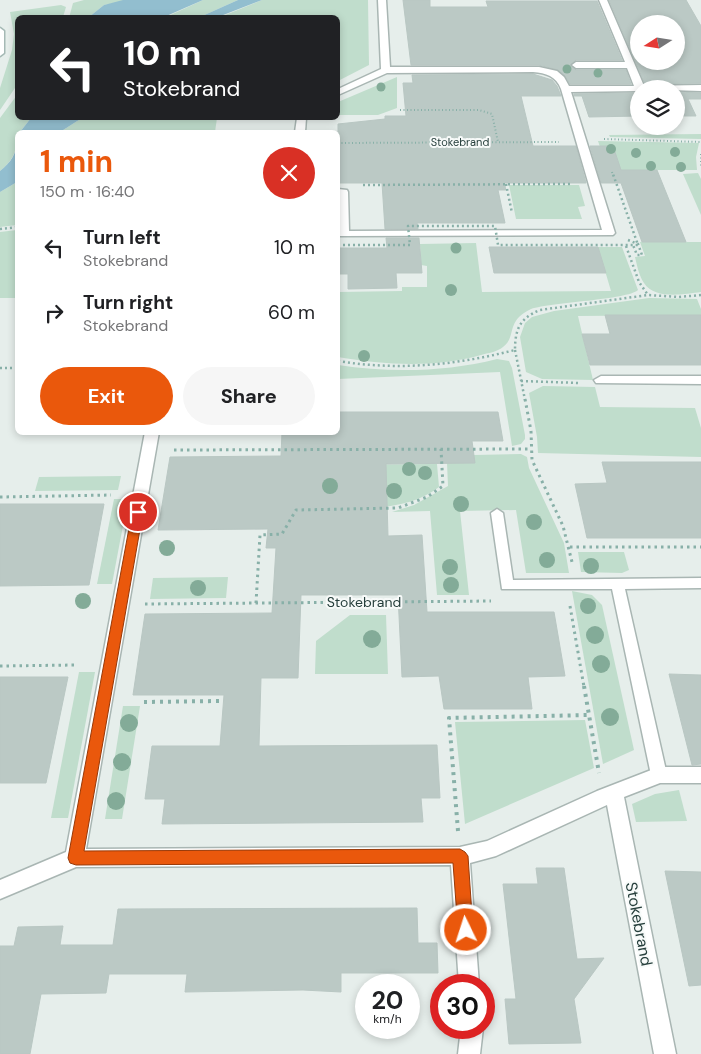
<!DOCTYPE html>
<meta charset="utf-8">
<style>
:root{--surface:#fff;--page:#f6f6f6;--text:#202124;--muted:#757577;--accent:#ea580c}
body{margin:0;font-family:"DM Sans",sans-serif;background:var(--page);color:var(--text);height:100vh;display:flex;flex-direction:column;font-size:19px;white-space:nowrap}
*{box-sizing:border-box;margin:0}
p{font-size:16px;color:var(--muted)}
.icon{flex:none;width:28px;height:28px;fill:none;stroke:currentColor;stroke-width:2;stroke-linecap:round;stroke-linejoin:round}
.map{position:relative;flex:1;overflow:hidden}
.panel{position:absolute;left:15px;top:130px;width:325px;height:305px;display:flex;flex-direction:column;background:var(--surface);border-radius:8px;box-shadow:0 2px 8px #0003}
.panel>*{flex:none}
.top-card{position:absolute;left:15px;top:15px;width:325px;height:105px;border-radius:8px;box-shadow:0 2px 8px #0003;background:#202124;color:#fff;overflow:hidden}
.needle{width:32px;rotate:258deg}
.buttons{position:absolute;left:630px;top:15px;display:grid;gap:10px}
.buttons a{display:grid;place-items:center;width:55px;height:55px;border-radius:50%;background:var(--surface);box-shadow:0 2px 8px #0003;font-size:25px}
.speed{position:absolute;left:355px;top:974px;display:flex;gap:10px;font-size:25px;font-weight:700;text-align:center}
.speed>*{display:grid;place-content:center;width:65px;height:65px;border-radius:50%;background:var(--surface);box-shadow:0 2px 8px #0003;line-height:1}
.speed small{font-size:12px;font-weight:400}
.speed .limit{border:8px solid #d22;background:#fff;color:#111}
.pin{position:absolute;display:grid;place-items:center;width:42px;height:42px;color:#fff;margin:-21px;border:2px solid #fff;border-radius:50%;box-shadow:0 1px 5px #0007}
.me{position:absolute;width:55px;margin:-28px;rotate:356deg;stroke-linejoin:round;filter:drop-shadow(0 0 4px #0008)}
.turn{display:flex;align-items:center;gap:18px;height:105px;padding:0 25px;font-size:22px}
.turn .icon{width:65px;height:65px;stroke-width:2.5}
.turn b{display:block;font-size:35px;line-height:42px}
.round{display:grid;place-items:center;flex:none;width:52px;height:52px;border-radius:26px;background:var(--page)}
.head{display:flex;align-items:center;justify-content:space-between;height:85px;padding:0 25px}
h1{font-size:30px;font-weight:700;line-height:38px;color:var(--accent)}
.action{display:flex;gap:10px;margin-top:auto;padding:10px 25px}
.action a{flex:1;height:58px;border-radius:30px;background:var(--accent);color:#fff;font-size:20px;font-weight:700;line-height:58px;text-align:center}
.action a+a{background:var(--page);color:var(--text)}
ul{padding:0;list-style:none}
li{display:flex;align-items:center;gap:15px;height:65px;padding:0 25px}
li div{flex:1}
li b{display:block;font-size:19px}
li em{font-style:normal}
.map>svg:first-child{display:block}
.green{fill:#c0ddcc}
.water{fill:#92becf}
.building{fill:#bbc9c5;stroke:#b9c7c3;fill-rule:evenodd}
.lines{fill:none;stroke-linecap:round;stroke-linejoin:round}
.lane-casing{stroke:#a9b6b3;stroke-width:3}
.street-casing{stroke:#a9b6b3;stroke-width:3}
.secondary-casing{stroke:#a5b9b5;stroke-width:3}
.path-far3{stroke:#88b0a8;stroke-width:2;stroke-dasharray:1 2.5;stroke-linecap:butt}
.path-far2{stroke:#88b0a8;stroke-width:2.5;stroke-dasharray:2 3;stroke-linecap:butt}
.path-far1{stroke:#88b0a8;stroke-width:3;stroke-dasharray:2.5 4;stroke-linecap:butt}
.path{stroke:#88b0a8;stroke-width:4;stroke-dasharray:3 5;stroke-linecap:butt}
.lane{fill:#fff;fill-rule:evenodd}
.street{fill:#fff;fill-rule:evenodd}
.secondary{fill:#fff;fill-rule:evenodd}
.path-bridge-far1{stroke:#88b0a8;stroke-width:2;stroke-dasharray:1 2.5;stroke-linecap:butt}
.path-bridge{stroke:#88b0a8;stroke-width:2.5;stroke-dasharray:2 3;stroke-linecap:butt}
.tree{fill:#83ab98}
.route{fill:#ea580c;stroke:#983908}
.labels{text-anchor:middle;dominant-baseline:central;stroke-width:4;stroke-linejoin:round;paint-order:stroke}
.far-street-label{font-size:11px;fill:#263f3c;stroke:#f7faf9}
.street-label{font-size:14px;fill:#263f3c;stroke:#f7faf9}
.near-street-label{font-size:16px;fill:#263f3c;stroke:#f7faf9}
</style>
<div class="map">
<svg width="701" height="1054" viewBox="0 0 701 1054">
<rect width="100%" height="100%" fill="#e6eeeb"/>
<g class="green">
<path d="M 84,0 L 132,0 L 104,5 L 89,17 L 69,18 L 73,3 Z"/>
<path d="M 203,0 L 238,0 L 200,17 L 164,18 Z"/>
<path d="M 262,0 L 368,0 L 369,65 L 338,81 L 338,18 L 218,18 Z"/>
<path d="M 61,5 L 66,7 L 63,17 L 18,18 L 17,85 L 0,110 L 0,88 L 12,50 L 14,34 L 10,12 Z"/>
<path d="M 397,77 L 397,108 L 378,115 L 338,115 L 338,102 Z"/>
<path d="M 17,95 L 18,118 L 31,118 L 20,132 L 18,132 C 17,150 14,160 0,171 L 0,118 Z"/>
<path d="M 82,118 L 217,118 L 215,132 L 60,132 Z"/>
<path d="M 701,134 L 701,139 L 610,137 L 609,135 Z"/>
<path d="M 598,141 L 699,143 L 696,157 L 697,170 L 607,170 L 618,161 L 616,156 L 603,156 Z"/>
<path d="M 698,173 L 701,179 L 701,215 L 683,174 Z"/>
<path d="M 17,182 L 17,225 L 0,227 L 0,192 Z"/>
<path d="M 509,185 L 579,185 L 585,206 L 578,207 L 582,219 L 516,219 Z"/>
<path d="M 17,230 L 17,298 L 0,298 L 0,232 Z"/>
<path d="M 640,242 L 701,242 L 701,292 C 684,294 655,300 644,283 C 639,276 637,265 635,257 L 645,256 Z"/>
<path d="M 476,243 L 482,292 L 611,291 L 598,247 L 622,247 L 638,290 C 627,300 552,302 531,309 C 505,321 517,337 503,347 C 497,352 488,353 481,355 C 436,368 384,365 338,357 L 338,292 L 402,291 L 402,287 L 427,287 L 427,266 L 421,265 L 420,244 Z"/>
<path d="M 649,298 L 697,299 L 701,309 L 701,315 L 578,316 L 593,380 L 542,379 L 526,372 L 520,337 L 525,323 L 532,317 L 554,311 Z"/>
<path d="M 497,359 L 509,361 L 512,368 L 525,435 L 525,439 L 521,444 L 512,446 L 500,372 L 338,379 L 338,365 C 390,373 446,372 497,359 Z"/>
<path d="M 543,386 L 595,387 L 600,407 L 695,408 L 701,428 L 701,457 L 538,453 L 537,437 L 529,393 Z"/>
<path d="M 521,454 L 527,457 L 529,468 L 564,543 L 569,573 L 526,573 L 516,510 L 460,511 L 469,595 L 437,595 L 430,511 L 392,512 L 414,505 L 448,486 L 447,463 L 474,463 L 474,455 Z"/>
<path d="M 437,464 L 439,487 C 403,514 358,507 316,507 L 316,465 Z"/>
<path d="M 121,476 L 118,490 L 35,491 L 39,477 Z"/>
<path d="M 114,499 L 128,499 L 112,584 L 97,584 Z"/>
<path d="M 578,552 L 624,552 L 629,570 L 622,573 L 581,572 Z"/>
<path d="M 228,577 L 226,598 L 150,599 L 153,578 Z"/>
<path d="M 572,591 L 592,595 L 602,605 L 634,750 L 603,764 Z"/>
<path d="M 350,615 L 386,615 L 388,674 L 315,674 L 316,641 Z"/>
<path d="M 79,672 L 95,672 L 68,818 L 51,818 Z"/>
<path d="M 123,706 L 140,706 L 122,819 L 105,819 Z"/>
<path d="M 585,720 L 594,768 L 465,824 L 455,722 Z"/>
<path d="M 679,790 L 687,821 L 636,822 L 632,804 L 655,794 Z"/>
</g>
<g class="water">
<path d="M 123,0 L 203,0 L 164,17 L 89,17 L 104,5 Z"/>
<path d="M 238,0 L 262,0 L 218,17 L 200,17 Z"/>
<path d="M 31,118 L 82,118 L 60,132 L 20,132 Z"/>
<path d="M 17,139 L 17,182 L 0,192 L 0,171 C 11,162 17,154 17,139 Z"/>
</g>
<g class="building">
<path d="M 403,0 L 430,0 L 430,7 L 488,7 L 486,1 L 597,1 L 622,60 L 576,60 L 570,65 L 576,70 L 626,70 L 631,84 L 570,84 L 565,76 L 558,70 L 539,65 L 411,65 Z"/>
<path d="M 609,0 L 686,0 L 701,26 L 701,83 L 645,84 ZM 639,24 L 676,24 L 676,61 L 639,61 Z"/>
<path d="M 533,74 L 552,80 L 557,86 L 561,96 L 521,96 L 533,146 L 576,146 L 586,183 L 504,183 L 506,190 L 498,190 L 505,223 L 417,223 L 418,229 L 385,229 L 382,183 L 338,183 L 338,124 L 385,119 L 385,116 L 406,116 L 403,83 L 413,83 L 412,75 Z"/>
<path d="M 676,92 L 701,93 L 701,99 L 688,99 L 696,116 L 676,116 Z"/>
<path d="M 639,93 L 639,116 L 589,117 L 582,96 L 574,96 L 574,94 Z"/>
<path d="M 590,146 L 613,146 L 621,170 L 657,170 L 686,242 L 642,242 L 621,183 L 601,183 Z"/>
<path d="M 386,238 L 419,238 L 422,273 L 396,273 L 397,288 L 348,289 L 348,274 L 338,274 L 338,248 L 387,248 Z"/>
<path d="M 489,247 L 598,247 L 606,273 L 494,273 Z"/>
<path d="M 605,315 L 701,315 L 701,365 L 590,365 L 582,334 L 610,334 Z"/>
<path d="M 338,412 L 498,412 L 503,441 L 472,441 L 475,463 L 386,464 L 388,536 L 422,535 L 427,612 L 554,612 L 565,676 L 528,677 L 532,709 L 444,709 L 439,676 L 402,677 L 398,595 L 301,595 L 298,678 L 261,678 L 259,746 L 437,745 L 440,798 L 421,798 L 423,822 L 162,824 L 165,799 L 145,799 L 152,746 L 220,746 L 224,695 L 133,695 L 145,614 L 272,613 L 276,548 L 266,548 L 268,529 L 158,530 L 170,457 L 281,456 L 282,432 L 338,432 Z"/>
<path d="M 602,462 L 701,462 L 701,538 L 587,538 L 575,484 L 607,483 Z"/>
<path d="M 0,504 L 104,504 L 89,585 L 0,586 Z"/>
<path d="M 669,674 L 701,675 L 701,764 L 692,765 Z"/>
<path d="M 0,677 L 68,677 L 46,783 L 0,783 Z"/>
<path d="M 536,868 L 564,868 L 577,959 L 604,958 L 574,999 L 581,1043 L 509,1044 L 505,999 L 516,999 L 503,884 L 538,884 Z"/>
<path d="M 665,871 L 701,872 L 701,985 L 689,986 Z"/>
<path d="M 417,908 L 418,943 L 437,943 L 438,973 L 341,973 L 341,992 L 303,990 L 185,992 L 187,974 L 109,974 L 106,993 L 41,994 L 30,1054 L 0,1054 L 0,946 L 14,946 L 18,927 L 63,926 L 60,945 L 113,945 L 118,909 Z"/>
</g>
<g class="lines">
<defs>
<path id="lane" d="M 497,509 L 503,513 L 513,580 L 701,578 L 701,588 L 625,589 L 667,775 L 664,780 L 659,782 L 654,780 L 651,775 L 612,589 L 502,589 L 491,513 Z"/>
<g id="street">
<path d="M 378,0 L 386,0 L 390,67 L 539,67 L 557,71 L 564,77 L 569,86 L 634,86 L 627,68 L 576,68 L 572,65 L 576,62 L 625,62 L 599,0 L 607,0 L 644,86 L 701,85 L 701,91 L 639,89 L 639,91 L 571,92 L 615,233 L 613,235 L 339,236 L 338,189 L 347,190 L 348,192 L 349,231 L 602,230 L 561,89 C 556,76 546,73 533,72 L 387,73 L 338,95 L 338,89 L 381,69 Z"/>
<path d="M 297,118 L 306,118 L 305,132 L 295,132 Z"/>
<path d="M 601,376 L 701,376 L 701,384 L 596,383 L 594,380 Z"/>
<path d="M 145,432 L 159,432 L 86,849 L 460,847 L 487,841 L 597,791 L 659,767 L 701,767 L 701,783 L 660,783 L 624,797 L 676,1054 L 654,1054 L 607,805 L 496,856 L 470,863 L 479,985 L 459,985 L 451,865 L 76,867 L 0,899 L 0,880 L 66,852 Z"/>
<path d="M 461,1028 L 483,1028 L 480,1054 L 458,1054 Z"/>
</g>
<path id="secondary" d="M 0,28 L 4,31 L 4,53 L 0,56 Z"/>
</defs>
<use href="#lane" class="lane-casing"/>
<use href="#street" class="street-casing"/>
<use href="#secondary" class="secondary-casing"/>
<g class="path-far3">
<path d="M 400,110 L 479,110 L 492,114 L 498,142"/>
<path d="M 604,139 L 701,142"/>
<path d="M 338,143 L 559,142"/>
<path d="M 701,154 L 701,168"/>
</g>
<g class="path-far2">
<path d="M 506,184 L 512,213"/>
<path d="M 363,185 L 571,184"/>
<path d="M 0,229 L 18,227"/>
<path d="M 628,240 L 638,244 L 642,255 L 637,255 L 633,245"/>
<path d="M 626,246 L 639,282 L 648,295"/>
<path d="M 515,350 L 525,400"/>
<path d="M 338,361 C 399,371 456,365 515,350 C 515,329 520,318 540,310 L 648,295 L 679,297 L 701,295"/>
<path d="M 0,368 L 18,368"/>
<path d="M 521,381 L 579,383"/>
</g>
<g class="path-far1">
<path d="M 525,399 L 531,431 L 532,460 L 563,526 L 572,562"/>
<path d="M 174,450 L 530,449"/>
<path d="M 0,497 L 111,495"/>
<path d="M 570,547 L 701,547"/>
<path d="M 256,603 L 260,535 L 282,534 L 296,510 L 398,508 L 427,497 L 443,486 L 441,449"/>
<path d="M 145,604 L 491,601"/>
<path d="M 570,606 L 584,687"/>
<path d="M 0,666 L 76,665"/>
</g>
<g class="path">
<path d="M 584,686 L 599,773"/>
<path d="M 144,702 L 219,701"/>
<path d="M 458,831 L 449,718 L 589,715"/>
</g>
<use href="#lane" class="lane"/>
<use href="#street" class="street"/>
<use href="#secondary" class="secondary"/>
<path class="path-bridge-far1" d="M 612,172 L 613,176"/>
<path class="path-bridge" d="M 338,245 L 410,245 L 408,226 L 495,226 L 498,245 L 638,245 L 613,174"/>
</g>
<g class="tree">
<circle cx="567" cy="69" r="4.5"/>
<circle cx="598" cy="73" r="4.5"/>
<circle cx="381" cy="87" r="4.5"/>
<circle cx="611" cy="149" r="5"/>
<circle cx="675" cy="152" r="5"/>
<circle cx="636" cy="153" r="5"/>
<circle cx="651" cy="166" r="5"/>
<circle cx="681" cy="167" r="5"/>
<circle cx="456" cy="248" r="5.5"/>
<circle cx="451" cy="290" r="6"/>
<circle cx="364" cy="356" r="6"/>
<circle cx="409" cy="469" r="7"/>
<circle cx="425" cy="473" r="7"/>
<circle cx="330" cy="486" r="8"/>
<circle cx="394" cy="491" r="8"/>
<circle cx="461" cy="504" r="8"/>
<circle cx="534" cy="522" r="8"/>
<circle cx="167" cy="548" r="8"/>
<circle cx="547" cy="560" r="8"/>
<circle cx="591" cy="566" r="8"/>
<circle cx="450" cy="567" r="8"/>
<circle cx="451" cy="585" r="8"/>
<circle cx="198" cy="588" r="8"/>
<circle cx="83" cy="601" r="8"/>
<circle cx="588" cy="606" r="8"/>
<circle cx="595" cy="635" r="9"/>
<circle cx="372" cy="639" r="9"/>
<circle cx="601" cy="664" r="9"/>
<circle cx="610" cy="717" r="9"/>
<circle cx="129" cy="723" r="9"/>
<circle cx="122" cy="762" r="9"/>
<circle cx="116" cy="801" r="9"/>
</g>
<path class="route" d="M 138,508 L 143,512 L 84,851 L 460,849 L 465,852 L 468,856 L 473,930 L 471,935 L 466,937 L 460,935 L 458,930 L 453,863 L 76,865 L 70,863 L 68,858 L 132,512 Z"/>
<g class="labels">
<g class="far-street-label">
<text x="460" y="142">Stokebrand</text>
</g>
<g class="street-label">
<text x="364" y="602">Stokebrand</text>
</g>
<g class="near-street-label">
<text transform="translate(639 924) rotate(79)">Stokebrand</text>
</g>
</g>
</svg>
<div class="buttons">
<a><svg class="needle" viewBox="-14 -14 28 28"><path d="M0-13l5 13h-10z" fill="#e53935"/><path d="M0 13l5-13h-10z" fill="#757577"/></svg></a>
<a><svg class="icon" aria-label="layers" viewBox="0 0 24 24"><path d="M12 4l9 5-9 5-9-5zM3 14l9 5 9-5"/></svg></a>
</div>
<div class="speed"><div>20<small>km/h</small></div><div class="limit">30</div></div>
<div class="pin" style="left:138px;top:512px;background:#d93025"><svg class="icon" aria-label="arrive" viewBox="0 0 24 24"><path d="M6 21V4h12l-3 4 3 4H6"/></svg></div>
<svg class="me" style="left:466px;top:930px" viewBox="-20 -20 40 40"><circle r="17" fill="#ea580c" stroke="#fff" stroke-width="3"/><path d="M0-11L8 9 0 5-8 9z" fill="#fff"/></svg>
<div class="top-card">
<div class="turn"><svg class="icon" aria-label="left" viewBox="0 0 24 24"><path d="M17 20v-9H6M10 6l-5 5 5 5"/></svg><div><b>10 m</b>Stokebrand</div></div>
</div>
<section class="panel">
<div class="head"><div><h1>1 min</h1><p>150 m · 16:40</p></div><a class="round" style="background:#d93025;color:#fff"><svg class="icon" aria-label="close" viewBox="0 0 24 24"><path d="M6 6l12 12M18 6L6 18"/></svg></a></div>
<ul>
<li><svg class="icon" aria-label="left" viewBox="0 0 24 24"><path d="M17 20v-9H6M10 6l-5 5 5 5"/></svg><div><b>Turn left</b><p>Stokebrand</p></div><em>10 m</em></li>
<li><svg class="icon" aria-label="right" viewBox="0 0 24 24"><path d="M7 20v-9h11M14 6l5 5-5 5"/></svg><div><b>Turn right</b><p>Stokebrand</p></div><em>60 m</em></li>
</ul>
<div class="action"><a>Exit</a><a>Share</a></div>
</section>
</div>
